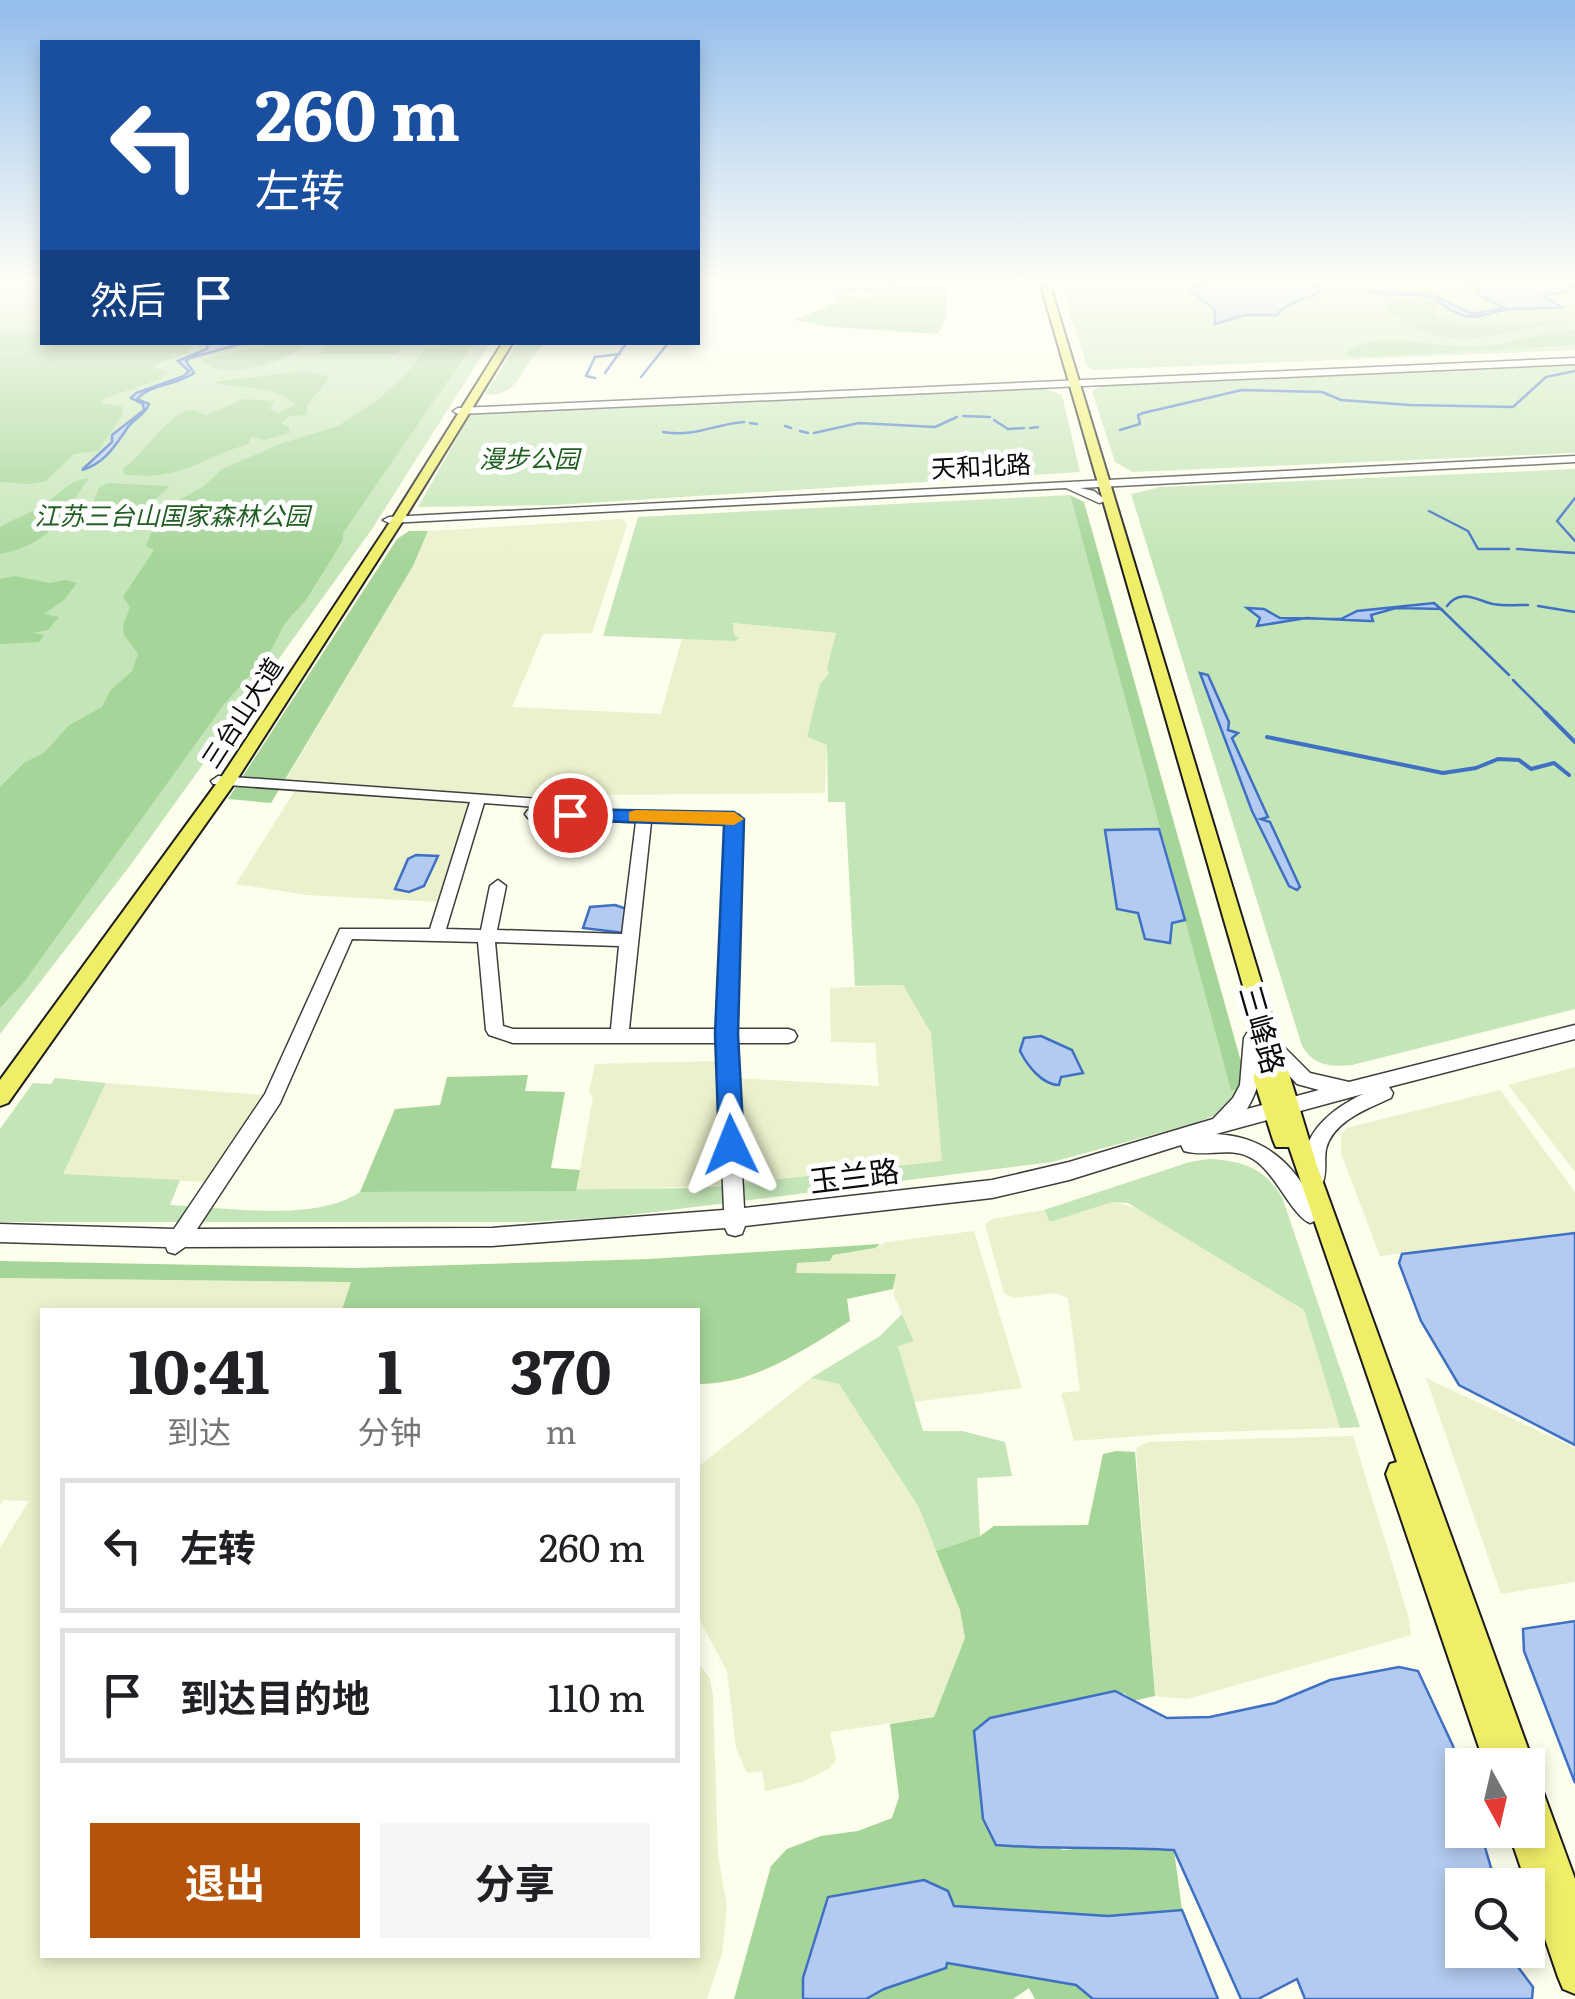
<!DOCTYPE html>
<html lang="zh">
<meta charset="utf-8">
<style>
:root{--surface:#fff;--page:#f6f6f6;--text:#202124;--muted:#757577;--line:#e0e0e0;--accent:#b45309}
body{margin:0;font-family:Literata,"Noto Sans SC",serif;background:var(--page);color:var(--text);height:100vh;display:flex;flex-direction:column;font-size:38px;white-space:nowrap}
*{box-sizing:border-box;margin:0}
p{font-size:32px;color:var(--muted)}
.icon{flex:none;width:55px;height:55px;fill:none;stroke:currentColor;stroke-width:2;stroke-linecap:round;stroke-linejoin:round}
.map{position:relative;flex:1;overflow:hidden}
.details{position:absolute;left:40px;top:1308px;width:660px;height:650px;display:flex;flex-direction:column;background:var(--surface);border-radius:0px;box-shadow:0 5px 15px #0003}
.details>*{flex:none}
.banner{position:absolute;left:40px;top:40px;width:660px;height:305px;border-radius:0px;box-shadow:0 5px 15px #0003;background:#1a4fa0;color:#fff;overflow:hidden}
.needle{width:65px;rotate:172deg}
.tools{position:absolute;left:1445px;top:1748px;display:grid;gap:20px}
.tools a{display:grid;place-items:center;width:100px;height:100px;border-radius:0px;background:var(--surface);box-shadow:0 5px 15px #0003;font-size:50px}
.pin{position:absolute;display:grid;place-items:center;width:85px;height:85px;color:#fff;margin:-42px;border:5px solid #fff;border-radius:50%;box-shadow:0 2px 10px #0007}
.me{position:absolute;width:110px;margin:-55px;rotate:358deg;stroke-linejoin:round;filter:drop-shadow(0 0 8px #0008)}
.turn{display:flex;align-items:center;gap:35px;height:210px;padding:0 50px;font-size:45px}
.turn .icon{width:130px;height:130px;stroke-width:2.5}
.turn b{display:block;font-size:70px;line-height:85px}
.then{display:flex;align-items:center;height:95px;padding:0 50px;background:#0003;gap:20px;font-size:38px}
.eta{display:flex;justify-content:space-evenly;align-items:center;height:170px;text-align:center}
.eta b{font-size:60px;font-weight:700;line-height:70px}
.primary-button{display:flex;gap:20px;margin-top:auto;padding:20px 50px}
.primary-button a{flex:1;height:115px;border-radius:0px;background:var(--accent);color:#fff;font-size:40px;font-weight:700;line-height:115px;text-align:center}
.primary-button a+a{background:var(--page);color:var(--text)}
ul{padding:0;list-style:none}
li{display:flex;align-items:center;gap:30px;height:135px;margin:0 20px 15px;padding:0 30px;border:5px solid var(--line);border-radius:0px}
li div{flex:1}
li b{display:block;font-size:38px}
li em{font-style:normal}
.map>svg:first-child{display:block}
.farmland{fill:#ecf1cd}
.green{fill:#c4e5b7}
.forest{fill:#a5d598}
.water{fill:#b3cbf1;stroke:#3f70c3;stroke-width:2.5}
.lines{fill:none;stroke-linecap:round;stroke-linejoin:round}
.stream-far1{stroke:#3f70c3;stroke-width:2.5}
.stream{stroke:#3f70c3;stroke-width:4}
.river{fill:#b3cbf1;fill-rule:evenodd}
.minor-casing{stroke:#3e3e3e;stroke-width:3}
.major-casing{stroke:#1c1c1c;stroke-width:4}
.minor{fill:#fff;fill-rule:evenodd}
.major{fill:#efee69;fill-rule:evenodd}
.route{fill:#1a73e8;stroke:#114b97;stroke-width:2.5}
.slow{fill:#f59e0b}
.labels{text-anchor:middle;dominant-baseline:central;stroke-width:10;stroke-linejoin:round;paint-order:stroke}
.far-park-label{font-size:25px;font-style:italic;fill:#215e22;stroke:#fff}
.far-street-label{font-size:25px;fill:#0b0b0b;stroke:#fff}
.street-label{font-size:30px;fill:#0b0b0b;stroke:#fff}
</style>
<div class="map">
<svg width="1575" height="1999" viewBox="0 0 1575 1999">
<rect width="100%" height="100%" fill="#fdfeeb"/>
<g class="farmland">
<path d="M 623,519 L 627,525 L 592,633 L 543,634 L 512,707 L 661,714 L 682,638 L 735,641 L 732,623 L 836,633 L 827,666 L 830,674 L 807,737 L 827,745 L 825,793 L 481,796 L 286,780 L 413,566 L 428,531 Z"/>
<path d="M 296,789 L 472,801 L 439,902 L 306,895 L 236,884 Z"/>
<path d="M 903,985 L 932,1033 L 943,1162 L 740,1184 L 734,1078 L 879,1086 L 875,1043 L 831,1042 L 830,988 Z"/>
<path d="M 720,1061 L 725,1185 L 576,1191 L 593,1098 L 589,1092 L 595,1064 Z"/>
<path d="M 1575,1067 L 1575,1172 L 1508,1085 Z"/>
<path d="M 106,1083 L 263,1095 L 206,1182 L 62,1175 Z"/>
<path d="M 1500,1090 L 1575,1192 L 1575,1233 L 1380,1256 L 1341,1153 L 1341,1135 L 1346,1128 Z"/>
<path d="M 1112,1201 L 1140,1209 L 1304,1310 L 1340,1428 L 1181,1433 L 1074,1441 L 1061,1393 L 1080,1391 L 1068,1298 L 1056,1293 L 1014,1298 L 1004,1293 L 985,1224 L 992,1219 L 1044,1210 L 1050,1222 Z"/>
<path d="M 974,1231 L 1022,1388 L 914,1402 L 898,1345 L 914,1340 L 894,1296 L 895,1274 L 796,1273 L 796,1263 L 830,1261 L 833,1255 L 874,1248 L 887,1242 Z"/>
<path d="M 0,1278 L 352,1282 L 342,1310 L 42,1310 L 42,1955 L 698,1955 L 698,1663 L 710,1679 L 713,1695 L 718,1854 L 727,1907 L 722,1954 L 707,1999 L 0,1999 L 0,1548 L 29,1501 L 3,1500 L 0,1505 Z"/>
<path d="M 811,1378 L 839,1384 L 919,1509 L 960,1610 L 965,1638 L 934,1717 L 830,1732 L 836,1760 L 830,1768 L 799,1783 L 765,1791 L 762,1771 L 747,1773 L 736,1748 L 727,1671 L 698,1617 L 698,1467 Z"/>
<path d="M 1426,1378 L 1575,1448 L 1575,1582 L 1501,1594 Z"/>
<path d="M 1353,1436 L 1408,1615 L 1411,1635 L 1187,1699 L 1155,1696 L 1136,1448 L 1148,1442 Z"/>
</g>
<g class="green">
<path d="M 0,282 L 42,282 L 42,342 L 490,343 L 372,529 L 132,863 L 0,1034 Z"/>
<path d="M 1060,282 L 1575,282 L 1575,350 L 1093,370 L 1087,366 Z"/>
<path d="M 517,343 L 545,343 C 523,360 521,399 485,394 Z"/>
<path d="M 1575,362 L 1575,453 L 1133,472 L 1115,462 L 1092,391 L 1103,384 Z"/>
<path d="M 1041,387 L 1062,395 L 1080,472 L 555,505 L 418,507 L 471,413 Z"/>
<path d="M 1575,469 L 1575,1009 L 1352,1065 C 1331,1067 1314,1066 1302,1046 L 1131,494 L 1160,487 Z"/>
<path d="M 1070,495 L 1231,1091 L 1243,1088 L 1228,1110 L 1193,1124 L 1052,1162 L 614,1217 L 531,1222 L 0,1222 L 0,1129 L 33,1083 L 51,1084 L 55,1078 L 106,1083 L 63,1174 L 180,1180 L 170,1205 C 226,1207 314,1223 360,1192 L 701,1188 L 942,1161 L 931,1033 L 903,985 L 855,986 L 845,802 L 828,802 L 827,745 L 807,737 L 820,684 L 829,674 L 827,667 L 836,633 L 733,623 L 734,635 L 739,638 L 735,641 L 603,636 L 638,517 Z"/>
<path d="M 1209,1159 C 1243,1161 1263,1167 1282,1197 L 1360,1427 L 1340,1428 L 1304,1310 L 1128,1203 L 1112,1202 L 1050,1222 L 1044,1210 L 1190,1162 Z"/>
<path d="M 902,1314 L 914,1341 L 898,1346 L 923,1431 L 962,1431 L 1005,1442 L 1012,1476 L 977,1478 L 980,1536 L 936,1551 L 919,1508 L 839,1384 L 811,1378 L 880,1336 Z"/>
</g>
<g class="forest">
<path d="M 853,282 L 945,285 L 946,318 L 938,334 L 832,327 L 795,320 L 835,303 L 837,295 L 873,297 L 873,292 L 828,291 Z"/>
<path d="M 1418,298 L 1436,303 L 1435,316 C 1452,322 1472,325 1490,326 C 1517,327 1550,315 1575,323 C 1501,325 1454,366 1385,307 L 1393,302 Z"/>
<path d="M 1575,330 L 1575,345 L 1385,356 L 1352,357 L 1346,353 C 1374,328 1432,347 1467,347 C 1505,346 1538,333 1575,330 Z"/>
<path d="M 42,332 L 42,342 L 196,344 L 186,354 L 156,364 L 155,368 L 168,372 L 158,380 L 102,399 L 103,403 L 123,407 L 123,414 L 98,451 L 74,454 L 46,481 L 30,484 L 0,482 L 0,333 Z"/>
<path d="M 327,342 L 403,342 L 403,343 L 396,354 L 322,354 L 319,351 Z"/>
<path d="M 274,343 L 309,343 C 282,361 230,385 202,360 Z"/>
<path d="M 457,343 L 474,343 L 343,533 L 343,540 L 306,600 L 285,623 L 269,654 L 225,703 L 24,982 L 0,1008 L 0,787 L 24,763 L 45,752 L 68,726 L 102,707 L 110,691 L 132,671 L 138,654 L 124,635 L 123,626 L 130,607 L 123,597 L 154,550 L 146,546 L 155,523 L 170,514 L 174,503 L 204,486 L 222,469 L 280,444 L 338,426 L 380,398 L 406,374 L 426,348 Z"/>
<path d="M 305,371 L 330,377 L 308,404 L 306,415 L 290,416 L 281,423 L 289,427 L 289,433 L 265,440 L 251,437 L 248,444 C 198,459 181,482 123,474 L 124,468 C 141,457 174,406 193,410 C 198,411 201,414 206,415 L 244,399 L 274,401 L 270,409 L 278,413 L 296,405 C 279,385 239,390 213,382 Z"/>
<path d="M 89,478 C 62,515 52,544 0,554 L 0,527 C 13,519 25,516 38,508 C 56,499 68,479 89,478 Z"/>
<path d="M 107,483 L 166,486 L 169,487 L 140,513 L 132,528 L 102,524 L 90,510 L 99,488 Z"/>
<path d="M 1070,495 L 1084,502 L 1245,1076 L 1243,1088 L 1231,1091 Z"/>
<path d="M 409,531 L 428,531 L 413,566 L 271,803 L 228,799 L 397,539 Z"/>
<path d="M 15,576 L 50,583 L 65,580 L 77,583 L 64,600 L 44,614 L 59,617 L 48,630 L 33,633 L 44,635 L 39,642 L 0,644 L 0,579 Z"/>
<path d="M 528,1075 L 525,1091 L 565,1092 L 551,1168 L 580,1170 L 576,1191 L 360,1192 L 395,1109 L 440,1105 L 447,1077 Z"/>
<path d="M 880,1244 L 875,1248 L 833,1255 L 830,1261 L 797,1263 L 796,1273 L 896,1274 L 893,1289 L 847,1299 L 850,1321 C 802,1351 756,1384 698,1384 L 698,1310 L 342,1310 L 351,1282 L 0,1278 L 0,1261 L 356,1268 L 649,1259 Z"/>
<path d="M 1116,1451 L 1135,1452 L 1155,1696 L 1133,1701 L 1124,1693 L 982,1792 L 983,1819 L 1063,1850 L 1108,1846 L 1174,1850 L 1182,1910 L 1218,1999 L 1035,1999 L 1029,1988 L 1013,1999 L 734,1999 L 771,1866 L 787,1849 L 821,1836 L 858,1831 L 892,1818 L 899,1797 L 890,1724 L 934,1717 L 965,1638 L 960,1610 L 936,1551 L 980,1536 L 994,1526 L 1088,1525 L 1103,1454 Z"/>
</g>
<g class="water">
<path d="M 1208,282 L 1317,282 L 1320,291 C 1305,301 1287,301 1277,315 L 1245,315 L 1215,324 L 1215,310 L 1189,289 Z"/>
<path d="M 1463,282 L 1575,282 L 1575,288 L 1568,292 L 1542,295 L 1561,307 C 1545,309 1529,308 1513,309 C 1498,309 1483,319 1466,316 C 1446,312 1438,295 1417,295 C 1397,294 1380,296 1361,290 L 1431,294 L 1472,314 L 1504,308 L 1478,294 L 1479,289 Z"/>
<path d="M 208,343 L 244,343 L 190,358 L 186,361 L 194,373 C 176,386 152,383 137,399 L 149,404 C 145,415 135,418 128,427 C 116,444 105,464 82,470 L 112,442 L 112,435 L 144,410 L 143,404 L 131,398 L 136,393 L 184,376 L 189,371 L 178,361 L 207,349 Z"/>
<path d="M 1434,603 L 1441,609 L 1396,608 L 1371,615 L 1373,621 L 1369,621 L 1306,618 L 1257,626 L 1260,618 L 1247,608 L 1264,609 L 1280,618 L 1341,619 L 1357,611 Z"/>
<path d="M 1200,673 L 1208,675 L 1229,722 L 1228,730 L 1238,733 L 1232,738 L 1268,817 L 1261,819 L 1270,822 L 1300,887 L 1297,890 L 1289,886 L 1252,811 Z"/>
<path d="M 1159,829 L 1185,920 L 1172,923 L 1170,943 L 1145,939 L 1138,913 L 1117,909 L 1105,830 Z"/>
<path d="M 416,855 L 438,856 L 424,886 L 409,892 L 395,889 L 408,859 Z"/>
<path d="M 615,905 L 630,910 L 625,933 L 583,928 L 590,907 Z"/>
<path d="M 1041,1036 L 1072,1050 L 1083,1073 L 1061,1077 L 1059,1085 C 1042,1085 1027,1065 1020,1051 L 1024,1038 Z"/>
<path d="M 1575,1233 L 1575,1445 L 1459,1385 L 1421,1321 L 1399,1263 L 1402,1254 Z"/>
<path d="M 1575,1621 L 1575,1783 L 1524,1651 L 1523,1629 Z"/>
<path d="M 1399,1667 L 1418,1671 L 1453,1746 L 1462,1782 L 1462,1830 L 1480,1830 L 1496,1885 L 1462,1885 L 1462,1950 L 1514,1950 L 1518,1967 L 1533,1987 L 1532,1999 L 1305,1999 L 1297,1979 L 1258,1999 L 1241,1999 L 1174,1850 C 1114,1846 1056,1850 996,1845 L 983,1819 L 974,1731 L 990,1718 L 1115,1691 L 1167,1718 L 1210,1717 L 1275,1703 L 1330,1680 Z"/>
<path d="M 924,1880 L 948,1891 L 954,1906 L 1108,1916 L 1182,1910 L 1218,1999 L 1093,1999 L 1076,1985 L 947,1963 L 946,1968 L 884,1989 L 866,1999 L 803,1999 L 803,1978 L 828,1897 Z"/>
</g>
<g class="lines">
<g class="stream-far1">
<path d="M 605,373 L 627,342"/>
<path d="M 641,377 L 669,342"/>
<path d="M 595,378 L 586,376 L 595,357 L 620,354"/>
<path d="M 963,416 L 990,417"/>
<path d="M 994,420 L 1008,429 L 1024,428"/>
<path d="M 750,423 L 757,424"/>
<path d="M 785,426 L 791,428"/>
<path d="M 1030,428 L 1038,427"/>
<path d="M 1120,430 L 1140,424 L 1138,415 L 1143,413 L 1242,390 L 1322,392 L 1341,400 L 1410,405 L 1513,407 L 1546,377 L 1575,371"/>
<path d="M 800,431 L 808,433"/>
<path d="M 663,432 C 699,437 709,425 744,422"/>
<path d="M 814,433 L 859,423 L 935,427 L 957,417"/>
<path d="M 1575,498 L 1557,521 L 1575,541"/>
<path d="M 1429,511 L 1468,531 L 1478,549 L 1509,549"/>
<path d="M 1517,549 L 1575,553"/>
<path d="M 1447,606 C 1460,588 1476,600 1493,604 C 1504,606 1517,605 1528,605"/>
<path d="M 1538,606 L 1575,612"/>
<path d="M 1441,609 L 1509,675"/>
<path d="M 1513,680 L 1548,715"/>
</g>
<g class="stream">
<path d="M 1545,712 L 1575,742"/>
<path d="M 1267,737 L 1443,773 L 1476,768 L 1498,759 L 1519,760 L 1531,769 L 1554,763 L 1569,775"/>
</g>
<path class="river" d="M 1317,287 L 1362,288 L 1367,291 L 1362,294 L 1320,292 Z"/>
<defs>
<g id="minor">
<path d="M 1575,358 L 1575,364 L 458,414 L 453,411 L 458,408 Z"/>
<path d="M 1575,456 L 1575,462 L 1080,488 L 1094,491 L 1103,498 L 1103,502 L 1099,503 L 1066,488 L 389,523 L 383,520 L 389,517 Z"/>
<path d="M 218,776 L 541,799 L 543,802 L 536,807 L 484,803 L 446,929 L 481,930 L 490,886 L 498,880 L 506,886 L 497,930 L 622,934 L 636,822 L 533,819 L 528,818 L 525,814 L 528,810 L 739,815 L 742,819 L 735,1029 L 788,1029 L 794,1031 L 797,1036 L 794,1041 L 788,1043 L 735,1043 L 744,1208 L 992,1180 L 1069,1162 L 1213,1119 L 1233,1098 L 1240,1085 L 1244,1038 L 1247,1033 L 1259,1033 C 1268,1058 1260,1087 1247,1109 L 1319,1090 L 1297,1084 L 1267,1052 L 1264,1047 L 1267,1042 L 1279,1042 L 1310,1073 L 1349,1082 L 1575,1025 L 1575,1039 L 1389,1087 L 1393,1093 L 1391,1098 C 1367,1109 1333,1121 1326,1149 C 1324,1161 1327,1171 1323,1182 L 1316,1185 L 1309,1182 C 1292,1140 1329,1110 1363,1094 L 1216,1134 C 1270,1137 1297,1168 1320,1214 L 1317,1220 L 1310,1223 C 1292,1216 1276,1173 1253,1159 C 1231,1145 1207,1158 1184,1151 L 1181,1145 L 1069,1180 L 992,1198 L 745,1226 L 742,1234 L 735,1236 L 728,1234 L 725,1228 L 492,1246 L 185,1247 L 175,1254 L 168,1252 L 166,1247 L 0,1242 L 0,1224 L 174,1229 L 265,1094 L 340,929 L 430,929 L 470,802 L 213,784 L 211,781 ZM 651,822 L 726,824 L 717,1029 L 629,1029 ZM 352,939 L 478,942 L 486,1030 L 489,1035 L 513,1043 L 717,1043 L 724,1210 L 492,1228 L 197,1229 L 280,1103 ZM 495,942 L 619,946 L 611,1029 L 513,1029 L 503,1026 Z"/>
</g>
<g id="major">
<path d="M 1040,282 L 1049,282 L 1317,1166 L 1534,1765 L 1529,1776 L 1539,1781 L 1575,1879 L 1575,1994 L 1563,1989 L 1558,1977 L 1508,1830 L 1528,1830 L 1528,1765 L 1485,1765 L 1386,1474 L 1390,1464 L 1397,1462 L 1289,1147 L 1276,1147 L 1273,1140 L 1253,1077 L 1257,1071 L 1267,1069 Z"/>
<path d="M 503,342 L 513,342 L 404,519 L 234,784 L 8,1103 L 0,1106 L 0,1080 L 222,776 L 392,519 Z"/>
</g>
</defs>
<use href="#minor" class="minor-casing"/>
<use href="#major" class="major-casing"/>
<use href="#minor" class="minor"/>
<use href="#major" class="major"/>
</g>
<linearGradient id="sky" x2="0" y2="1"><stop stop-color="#93bdec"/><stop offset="0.5" stop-color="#fefff6"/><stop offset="1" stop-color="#fefff6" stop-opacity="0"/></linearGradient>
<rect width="1575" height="562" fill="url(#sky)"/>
<path class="route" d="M 570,809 L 734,812 L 744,819 L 738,1034 L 744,1145 L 740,1153 L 731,1156 L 722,1153 L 719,1145 L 715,1034 L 724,825 L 563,820 L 563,810 Z"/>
<path class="slow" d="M 636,810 L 734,812 L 744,819 L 734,825 L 629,821 L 629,812 Z"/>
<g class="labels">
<g class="far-park-label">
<text x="529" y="457">漫步公园</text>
<text x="172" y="514">江苏三台山国家森林公园</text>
</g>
<g class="far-street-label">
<text transform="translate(981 465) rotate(-3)">天和北路</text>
<text transform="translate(241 712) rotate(-57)">三台山大道</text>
</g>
<g class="street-label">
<text transform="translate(1264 1029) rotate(74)">三峰路</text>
<text transform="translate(854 1174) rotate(-7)">玉兰路</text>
</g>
</g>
</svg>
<div class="tools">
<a><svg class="needle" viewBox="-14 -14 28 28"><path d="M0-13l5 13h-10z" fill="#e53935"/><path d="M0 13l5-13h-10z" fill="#757577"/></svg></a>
<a><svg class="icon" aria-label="search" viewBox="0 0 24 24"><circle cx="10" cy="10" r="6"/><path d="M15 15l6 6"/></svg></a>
</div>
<div class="pin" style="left:570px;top:815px;background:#d93025"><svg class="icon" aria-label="arrive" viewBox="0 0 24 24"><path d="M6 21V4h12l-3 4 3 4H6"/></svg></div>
<svg class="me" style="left:731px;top:1145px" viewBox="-20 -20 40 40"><path d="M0-17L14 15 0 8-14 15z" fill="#1a73e8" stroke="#fff" stroke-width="4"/></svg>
<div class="banner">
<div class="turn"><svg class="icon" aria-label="left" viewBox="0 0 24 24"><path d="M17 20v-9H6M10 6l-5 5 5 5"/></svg><div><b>260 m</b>左转</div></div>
<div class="then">然后<svg class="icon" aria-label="arrive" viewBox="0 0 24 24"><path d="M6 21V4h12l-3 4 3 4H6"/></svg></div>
</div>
<section class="details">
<div class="eta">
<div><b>10:41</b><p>到达</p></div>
<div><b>1</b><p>分钟</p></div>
<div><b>370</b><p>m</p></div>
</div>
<ul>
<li><svg class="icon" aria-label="left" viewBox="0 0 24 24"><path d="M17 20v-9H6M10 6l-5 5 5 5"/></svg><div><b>左转</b></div><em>260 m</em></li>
<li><svg class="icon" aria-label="arrive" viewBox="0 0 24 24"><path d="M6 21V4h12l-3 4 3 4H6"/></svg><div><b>到达目的地</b></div><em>110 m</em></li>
</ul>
<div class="primary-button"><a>退出</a><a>分享</a></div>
</section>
</div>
